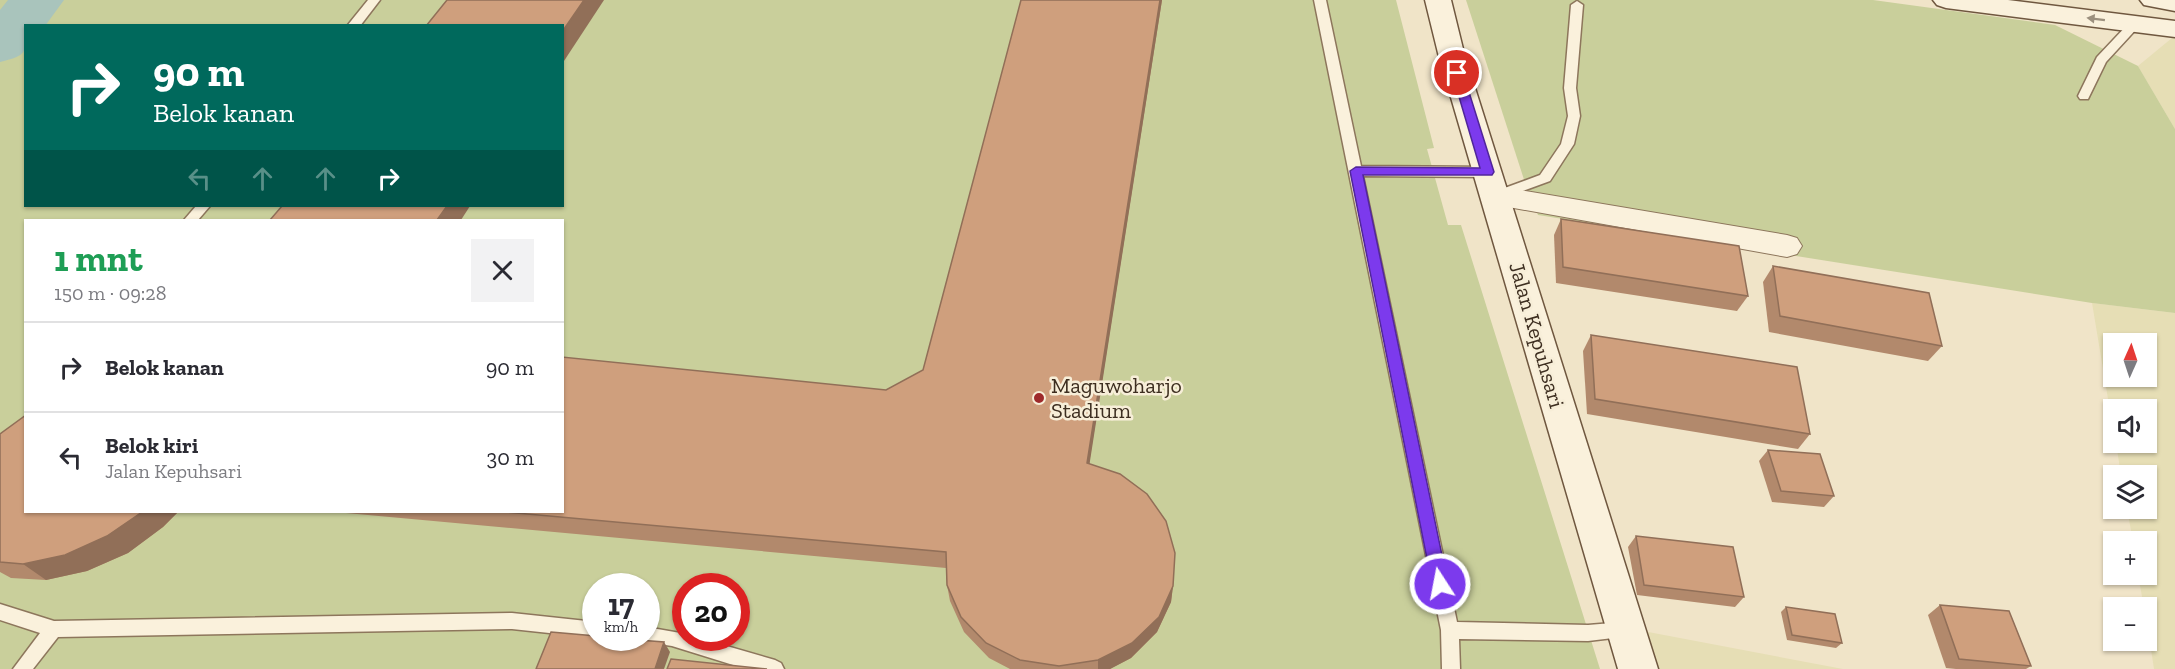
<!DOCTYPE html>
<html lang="id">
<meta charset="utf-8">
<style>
:root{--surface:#fff;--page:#f2f2f3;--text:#2b2b33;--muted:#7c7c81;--line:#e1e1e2}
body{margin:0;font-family:"Zilla Slab",serif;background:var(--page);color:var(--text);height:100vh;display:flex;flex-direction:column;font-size:22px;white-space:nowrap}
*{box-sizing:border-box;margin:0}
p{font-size:20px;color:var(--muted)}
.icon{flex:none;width:33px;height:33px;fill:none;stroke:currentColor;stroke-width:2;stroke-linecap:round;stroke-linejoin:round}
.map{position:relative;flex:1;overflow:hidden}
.drawer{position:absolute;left:24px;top:219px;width:540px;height:294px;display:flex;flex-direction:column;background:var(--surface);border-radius:0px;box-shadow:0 2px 4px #0004}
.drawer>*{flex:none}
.banner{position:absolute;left:24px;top:24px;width:540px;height:183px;border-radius:0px;box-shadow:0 2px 4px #0004;background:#00695c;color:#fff;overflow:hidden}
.needle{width:39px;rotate:3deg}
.fabs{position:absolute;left:2103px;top:333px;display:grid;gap:12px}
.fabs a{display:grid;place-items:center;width:54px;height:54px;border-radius:0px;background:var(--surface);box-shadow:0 2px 4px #0004;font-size:30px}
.speed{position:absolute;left:582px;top:573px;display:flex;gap:12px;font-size:30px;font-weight:700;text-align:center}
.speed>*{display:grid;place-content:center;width:78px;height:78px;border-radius:50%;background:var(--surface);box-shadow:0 2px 4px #0004;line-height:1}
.speed small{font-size:15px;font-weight:400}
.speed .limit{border:9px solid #d22;background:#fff;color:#111}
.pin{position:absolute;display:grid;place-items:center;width:51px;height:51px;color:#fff;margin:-26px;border:3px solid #fff;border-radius:50%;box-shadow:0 2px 6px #0007}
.me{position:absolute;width:66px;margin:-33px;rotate:349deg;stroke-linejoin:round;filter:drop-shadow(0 0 4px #0008)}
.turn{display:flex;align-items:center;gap:21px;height:126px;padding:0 30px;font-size:27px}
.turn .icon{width:78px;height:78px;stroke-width:2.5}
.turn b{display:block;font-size:42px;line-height:51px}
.lanes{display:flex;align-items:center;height:57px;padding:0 30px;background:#0003;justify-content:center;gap:30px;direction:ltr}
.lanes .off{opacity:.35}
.round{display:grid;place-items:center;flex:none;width:63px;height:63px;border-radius:0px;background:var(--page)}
.head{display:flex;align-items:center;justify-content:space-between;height:102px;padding:0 30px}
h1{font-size:36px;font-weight:700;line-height:45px;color:#1e9e55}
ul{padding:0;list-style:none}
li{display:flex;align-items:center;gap:18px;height:90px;padding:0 30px;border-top:2px solid var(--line)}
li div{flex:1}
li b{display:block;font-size:22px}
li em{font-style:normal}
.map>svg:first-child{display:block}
.farmland{fill:#e6deb5;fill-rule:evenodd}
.green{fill:#c9cf9b;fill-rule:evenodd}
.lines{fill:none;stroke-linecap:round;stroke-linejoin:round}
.river{fill:#a9c4bc;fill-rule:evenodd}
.lane-casing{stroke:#8d765c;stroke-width:3}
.street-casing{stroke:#8d765c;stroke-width:2}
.secondary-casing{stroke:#6f573f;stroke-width:3}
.lane{fill:#faf1dc;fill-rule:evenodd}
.street{fill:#faf1dc;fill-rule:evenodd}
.secondary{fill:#faf1dc;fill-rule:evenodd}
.wall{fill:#b2896c}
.shaded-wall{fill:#916f58}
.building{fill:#cf9f7d;stroke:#916f58;stroke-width:1.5}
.oneway{fill:#9c907e}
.route{fill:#7c3aed;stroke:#51269a;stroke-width:1.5}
.poi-dot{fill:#9e2a2b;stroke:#f7eed8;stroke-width:2}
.labels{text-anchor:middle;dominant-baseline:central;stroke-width:5;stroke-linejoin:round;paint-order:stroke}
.street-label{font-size:22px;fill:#3d2e20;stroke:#f7eed8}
.poi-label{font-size:22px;fill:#3d2e20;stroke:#f7eed8;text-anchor:start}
</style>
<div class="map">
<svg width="2175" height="669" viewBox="0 0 2175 669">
<rect width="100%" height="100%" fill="#f0e4c8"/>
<g class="farmland">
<path d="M 2172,38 L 2175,38 L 2175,129 L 2138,66 Z"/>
<path d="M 2092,303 L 2175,313 L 2175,669 L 2154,669 L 2147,623 L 2146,608 L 2144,607 L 2138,575 L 2146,574 L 2146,542 L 2133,541 L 2127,509 L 2146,508 L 2146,476 L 2121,475 L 2116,443 L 2146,442 L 2146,410 L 2114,410 L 2113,429 ZM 2114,344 L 2146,344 L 2146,376 L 2114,376 Z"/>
<path d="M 1643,631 L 1843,669 L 1657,669 Z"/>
</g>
<g class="green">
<path d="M 0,0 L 1396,0 L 1434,148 L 1427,149 L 1448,225 L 1461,225 L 1600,669 L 0,669 ZM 26,26 L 562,26 L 562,206 L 26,206 ZM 26,220 L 562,220 L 562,512 L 26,512 ZM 596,586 L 646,586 L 646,638 L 596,638 ZM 686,586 L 736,586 L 736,638 L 686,638 Z"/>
<path d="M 1466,0 L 1873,0 L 2055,25 L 2138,66 L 2175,129 L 2175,313 L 2092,303 L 1538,215 L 1529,195 Z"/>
</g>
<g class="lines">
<path class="river" d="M 8,0 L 64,0 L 45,26 L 26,26 C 26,53 28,55 0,62 L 0,10 Z"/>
<defs>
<g id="lane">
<path d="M 368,0 L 380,0 L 360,26 L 347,26 Z"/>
<path d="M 1314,0 L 1326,0 L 1361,166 L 1488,167 L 1495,172 L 1488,177 L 1363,176 L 1457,622 L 1588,625 L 1624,622 L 1630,624 L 1633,630 L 1630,636 L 1588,641 L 1459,639 L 1460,669 L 1442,669 L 1441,630 Z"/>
<path d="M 1577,1 L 1583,5 L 1576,88 L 1580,116 L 1574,144 L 1550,181 L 1501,199 L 1491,199 L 1489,196 L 1491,193 L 1540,175 L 1561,144 L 1568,116 L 1564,88 L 1571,5 Z"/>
<path d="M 2135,20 L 2141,24 L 2106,62 L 2088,99 L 2080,99 L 2078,96 L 2097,57 L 2131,21 Z"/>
<path d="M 196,206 L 210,206 L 198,220 L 184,220 Z"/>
<path d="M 0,604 L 54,621 L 512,613 L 596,622 L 596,638 L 598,638 L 596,638 L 512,629 L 58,637 L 33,669 L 13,669 L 40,633 L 0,620 Z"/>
<path d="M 646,627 L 686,634 L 686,638 L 699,638 L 775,660 L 781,663 L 784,669 L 746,669 L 672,646 L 640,641 L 638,638 L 646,638 Z"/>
</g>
<path id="street" d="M 1496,186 L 1787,235 L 1797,238 L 1802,246 L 1797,254 L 1787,257 L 1486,203 L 1482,196 L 1486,189 Z"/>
<g id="secondary">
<path d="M 1425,0 L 1451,0 L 1464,53 L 1658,669 L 1618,669 L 1438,53 Z"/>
<path d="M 1933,0 L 2008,0 L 2175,21 L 2175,37 L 1946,8 L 1937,5 Z"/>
<path d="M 2140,0 L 2175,0 L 2175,11 L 2144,5 Z"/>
</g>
</defs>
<use href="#lane" class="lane-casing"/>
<use href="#street" class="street-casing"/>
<use href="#secondary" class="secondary-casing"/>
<use href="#lane" class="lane"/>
<use href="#street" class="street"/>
<use href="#secondary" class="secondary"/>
</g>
<g class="wall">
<path d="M 1021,0 L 1162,0 L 1089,464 L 1173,586 L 1171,602 L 1157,632 L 1131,658 L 1110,669 L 1010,669 L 989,658 L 964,632 L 950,601 L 947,585 L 946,568 L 335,512 L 562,512 L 886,390 L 923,370 Z"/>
<path d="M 1561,219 L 1748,296 L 1737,311 L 1556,283 L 1554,235 Z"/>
<path d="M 1773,266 L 1942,346 L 1928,361 L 1769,332 L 1763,282 Z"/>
<path d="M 1591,335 L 1810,434 L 1798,449 L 1587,414 L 1583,351 Z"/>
<path d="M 0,434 L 26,512 L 178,512 L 163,527 L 128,553 L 87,571 L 46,580 L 11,578 L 0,572 Z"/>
<path d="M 1768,450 L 1834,496 L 1824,507 L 1772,502 L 1759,461 Z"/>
<path d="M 1636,536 L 1744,597 L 1735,607 L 1637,595 L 1628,547 Z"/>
<path d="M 1940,605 L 2031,666 L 2026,669 L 1956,669 L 1946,668 L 1928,615 Z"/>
<path d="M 1786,607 L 1842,643 L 1836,648 L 1787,640 L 1781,612 Z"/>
</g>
<g class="shaded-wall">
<path d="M 584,0 L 604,0 L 562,64 L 562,32 Z"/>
<path d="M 1160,0 L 1162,0 L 1087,480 L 1087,463 Z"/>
<path d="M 447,206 L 470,206 L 461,220 L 437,220 Z"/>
<path d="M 142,512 L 178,512 L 163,527 L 128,553 L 87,571 L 46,580 L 23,564 Z"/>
<path d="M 1173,586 L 1171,602 L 1157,632 L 1131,658 L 1110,669 L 1098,669 L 1098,660 Z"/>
<path d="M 664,642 L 670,652 L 664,669 L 655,669 Z"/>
</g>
<g class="building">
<path d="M 447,0 L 584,0 L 562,32 L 562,26 L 426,26 Z"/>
<path d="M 1021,0 L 1160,0 L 1087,463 L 1120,474 L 1147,494 L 1166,521 L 1175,553 L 1173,586 L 1159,617 L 1132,643 L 1098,660 L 1059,666 L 1020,660 L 986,643 L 961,617 L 947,585 L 946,552 L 506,512 L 562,512 L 562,357 L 886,390 L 923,370 Z"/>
<path d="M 282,206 L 447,206 L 437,220 L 270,220 Z"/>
<path d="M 1561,219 L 1739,246 L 1748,296 L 1563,267 Z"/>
<path d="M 1773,266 L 1929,293 L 1942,346 L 1780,316 Z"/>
<path d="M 1591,335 L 1797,367 L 1810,434 L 1595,399 Z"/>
<path d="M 26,415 L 26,512 L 142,512 L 107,536 L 65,555 L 23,564 L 0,562 L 0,434 Z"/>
<path d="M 1768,450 L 1820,454 L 1834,496 L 1781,491 Z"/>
<path d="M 1636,536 L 1733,547 L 1744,597 L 1644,585 Z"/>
<path d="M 1940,605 L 2009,611 L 2031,666 L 1959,659 Z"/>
<path d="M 1786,607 L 1835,614 L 1842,643 L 1792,635 Z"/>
<path d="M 551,632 L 596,636 L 596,638 L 612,638 L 664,642 L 655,669 L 536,669 Z"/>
<path d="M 671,659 L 767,669 L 667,669 Z"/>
</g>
<defs><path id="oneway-solid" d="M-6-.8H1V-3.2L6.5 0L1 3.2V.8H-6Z" transform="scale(1.5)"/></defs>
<use class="oneway" href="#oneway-solid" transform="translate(2096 19) rotate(-173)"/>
<path class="route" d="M 1457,69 L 1463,73 L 1494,172 L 1492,175 L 1363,175 L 1448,584 L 1446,589 L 1440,591 L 1435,589 L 1432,584 L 1350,171 L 1356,167 L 1480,168 L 1452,73 Z"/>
<circle class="poi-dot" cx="1039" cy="398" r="6"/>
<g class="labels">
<g class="street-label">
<text transform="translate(1537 335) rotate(74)">Jalan Kepuhsari</text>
</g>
<g class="poi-label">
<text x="1051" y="385">Maguwoharjo<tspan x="1051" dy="25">Stadium</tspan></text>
</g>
</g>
</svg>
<div class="fabs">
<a><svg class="needle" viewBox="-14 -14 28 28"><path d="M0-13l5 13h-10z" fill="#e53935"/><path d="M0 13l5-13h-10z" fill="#7c7c81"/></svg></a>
<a><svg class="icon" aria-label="sound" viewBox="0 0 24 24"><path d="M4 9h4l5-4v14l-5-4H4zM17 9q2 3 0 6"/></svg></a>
<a><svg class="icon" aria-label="layers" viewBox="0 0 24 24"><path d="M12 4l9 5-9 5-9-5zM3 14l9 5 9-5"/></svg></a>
<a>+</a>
<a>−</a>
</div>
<div class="speed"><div>17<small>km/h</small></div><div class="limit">20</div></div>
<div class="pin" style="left:1457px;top:73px;background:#d93025"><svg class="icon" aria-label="arrive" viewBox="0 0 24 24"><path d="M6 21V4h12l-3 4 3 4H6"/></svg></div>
<svg class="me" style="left:1440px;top:584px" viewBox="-20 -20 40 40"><circle r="17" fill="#7c3aed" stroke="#fff" stroke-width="3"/><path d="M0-11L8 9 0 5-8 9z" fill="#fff"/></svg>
<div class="banner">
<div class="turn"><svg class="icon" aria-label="right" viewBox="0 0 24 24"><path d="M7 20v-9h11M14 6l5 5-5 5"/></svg><div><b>90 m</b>Belok kanan</div></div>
<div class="lanes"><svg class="icon off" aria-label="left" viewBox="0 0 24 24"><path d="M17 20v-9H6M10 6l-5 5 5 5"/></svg><svg class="icon off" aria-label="ahead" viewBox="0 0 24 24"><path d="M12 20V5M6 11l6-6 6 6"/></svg><svg class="icon off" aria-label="ahead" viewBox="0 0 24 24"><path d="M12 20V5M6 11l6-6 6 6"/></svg><svg class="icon" aria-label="right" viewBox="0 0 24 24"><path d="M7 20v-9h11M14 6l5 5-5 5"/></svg></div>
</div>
<section class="drawer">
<div class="head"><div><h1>1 mnt</h1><p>150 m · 09:28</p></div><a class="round"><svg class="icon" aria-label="close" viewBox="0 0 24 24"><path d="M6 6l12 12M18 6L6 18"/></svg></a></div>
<ul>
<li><svg class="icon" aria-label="right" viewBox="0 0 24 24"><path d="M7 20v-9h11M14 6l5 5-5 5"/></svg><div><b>Belok kanan</b></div><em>90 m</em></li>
<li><svg class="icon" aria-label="left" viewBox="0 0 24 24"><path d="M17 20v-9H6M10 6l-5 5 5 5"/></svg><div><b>Belok kiri</b><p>Jalan Kepuhsari</p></div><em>30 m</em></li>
</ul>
</section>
</div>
